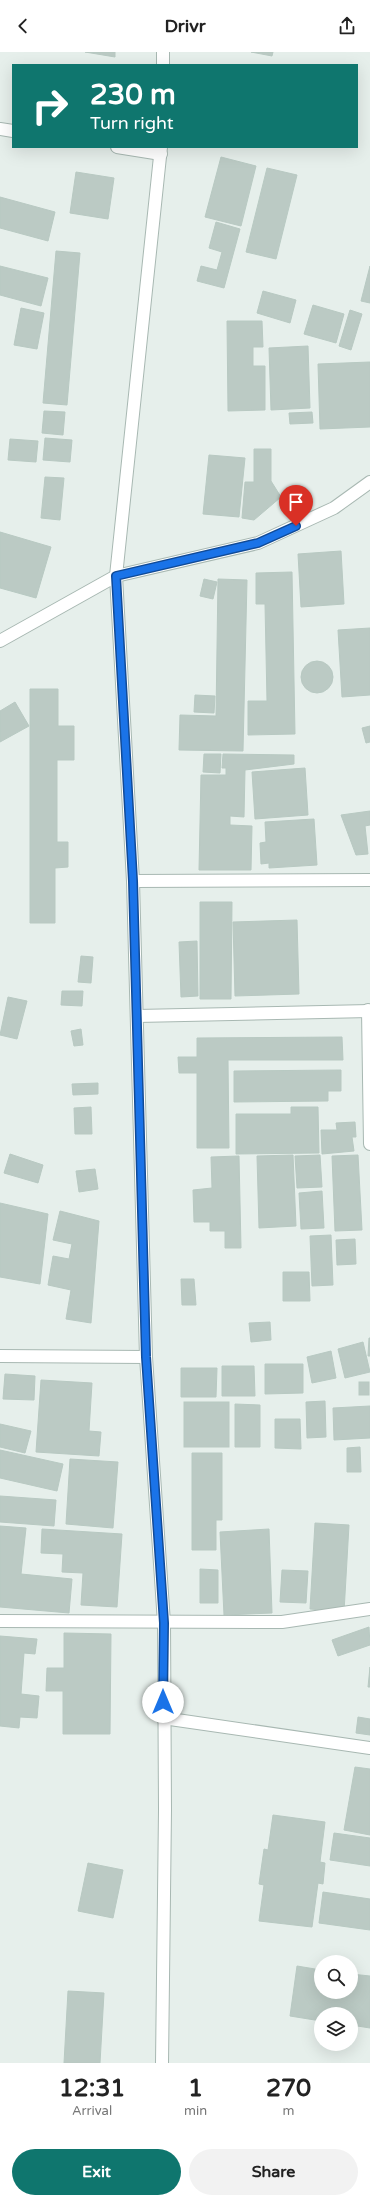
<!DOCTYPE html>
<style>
:root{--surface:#fff;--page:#f2f2f2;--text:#222;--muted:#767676;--accent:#0f766e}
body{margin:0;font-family:"Varela Round",sans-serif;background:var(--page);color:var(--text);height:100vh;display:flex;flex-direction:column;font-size:15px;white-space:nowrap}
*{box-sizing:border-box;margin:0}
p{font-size:13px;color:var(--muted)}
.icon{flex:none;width:22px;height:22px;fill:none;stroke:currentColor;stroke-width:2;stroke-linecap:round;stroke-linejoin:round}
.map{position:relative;height:2011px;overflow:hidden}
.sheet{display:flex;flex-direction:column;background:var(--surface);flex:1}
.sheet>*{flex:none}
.guide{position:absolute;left:12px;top:12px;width:346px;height:84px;border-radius:0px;box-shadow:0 4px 16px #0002;background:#0f766e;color:#fff;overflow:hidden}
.fabs{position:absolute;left:314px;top:1903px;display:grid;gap:8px}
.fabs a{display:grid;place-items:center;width:44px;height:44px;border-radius:50%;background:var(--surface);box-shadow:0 4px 16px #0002;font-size:20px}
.pin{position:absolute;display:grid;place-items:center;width:34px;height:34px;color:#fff;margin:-41px -17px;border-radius:50% 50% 50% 0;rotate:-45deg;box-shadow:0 0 4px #0007}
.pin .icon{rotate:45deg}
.me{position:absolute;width:44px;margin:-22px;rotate:0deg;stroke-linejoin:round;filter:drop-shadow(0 0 3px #0008)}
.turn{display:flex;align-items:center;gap:14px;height:84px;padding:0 12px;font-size:18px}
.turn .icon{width:52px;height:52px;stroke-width:2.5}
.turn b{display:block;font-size:28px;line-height:34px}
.eta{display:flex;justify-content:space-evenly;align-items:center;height:68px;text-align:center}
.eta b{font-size:24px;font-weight:700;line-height:28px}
.button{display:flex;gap:8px;margin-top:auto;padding:8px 12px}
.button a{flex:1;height:46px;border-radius:24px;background:var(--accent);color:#fff;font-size:16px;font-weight:700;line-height:46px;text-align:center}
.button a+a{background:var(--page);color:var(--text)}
header{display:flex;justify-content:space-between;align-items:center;height:52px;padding:0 12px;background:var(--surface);font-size:18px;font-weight:700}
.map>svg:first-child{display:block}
.building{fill:#bbcac4;stroke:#b8c9c2}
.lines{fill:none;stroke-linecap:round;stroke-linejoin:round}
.minor-casing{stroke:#a8b8b2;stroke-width:14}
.tertiary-casing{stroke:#a8b8b2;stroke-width:14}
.minor{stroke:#fff;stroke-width:12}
.tertiary{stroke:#fff;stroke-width:12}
.route-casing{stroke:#114b97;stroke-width:10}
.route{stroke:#1a73e8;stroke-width:7}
</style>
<header><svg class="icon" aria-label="back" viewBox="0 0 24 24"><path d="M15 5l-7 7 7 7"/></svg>Drivr<svg class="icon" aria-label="share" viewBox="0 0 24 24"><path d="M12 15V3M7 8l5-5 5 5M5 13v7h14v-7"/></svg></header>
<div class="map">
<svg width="370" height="2011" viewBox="0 0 370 2011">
<rect width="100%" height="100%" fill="#e6efeb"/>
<g class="building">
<path d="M 85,0 L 115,0 L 115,5 Z"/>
<path d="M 251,0 L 273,0 L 272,4 Z"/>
<path d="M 221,105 L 256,114 L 241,174 L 205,165 Z"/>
<path d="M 267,116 L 297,123 L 276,207 L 246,200 Z"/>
<path d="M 76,120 L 114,126 L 108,167 L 70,161 Z"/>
<path d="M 0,145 L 55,160 L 48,189 L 0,176 Z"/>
<path d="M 216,170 L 240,177 L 224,236 L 197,229 L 201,214 L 217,218 L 222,200 L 209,196 Z"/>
<path d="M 56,199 L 80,201 L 67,353 L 43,351 Z"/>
<path d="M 0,214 L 48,226 L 41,254 L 0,243 Z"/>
<path d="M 370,214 L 370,251 L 361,249 Z"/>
<path d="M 263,239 L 296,248 L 290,271 L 257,261 Z"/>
<path d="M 313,253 L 344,262 L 336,291 L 304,282 Z"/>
<path d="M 21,256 L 44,261 L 37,297 L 14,293 Z"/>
<path d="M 350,258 L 362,262 L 351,298 L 339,294 Z"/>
<path d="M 227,269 L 262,269 L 263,295 L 253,295 L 253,314 L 265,314 L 265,358 L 228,359 Z"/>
<path d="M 308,294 L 310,356 L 271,358 L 269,296 Z"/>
<path d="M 370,310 L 370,375 L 320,377 L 318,312 Z"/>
<path d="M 44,359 L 65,360 L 63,383 L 42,381 Z"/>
<path d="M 312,360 L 313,371 L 290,372 L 289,361 Z"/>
<path d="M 45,386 L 72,388 L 70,410 L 43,408 Z"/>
<path d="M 10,387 L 38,389 L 36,410 L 8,408 Z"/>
<path d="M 254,397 L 271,397 L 271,429 L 281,445 L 254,468 L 242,466 L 245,430 L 254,430 Z"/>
<path d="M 209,403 L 245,406 L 239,465 L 203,462 Z"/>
<path d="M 45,425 L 64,426 L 60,468 L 41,466 Z"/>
<path d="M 0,480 L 51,495 L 36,546 L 0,536 Z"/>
<path d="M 341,499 L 344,552 L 301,555 L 298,502 Z"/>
<path d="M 292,520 L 295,682 L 248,683 L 248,649 L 267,649 L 265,552 L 256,552 L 256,521 Z"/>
<path d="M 204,527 L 217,530 L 213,547 L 200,544 Z"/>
<path d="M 218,527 L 247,528 L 243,699 L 179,698 L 180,663 L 216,664 Z"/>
<path d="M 370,576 L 370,643 L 342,645 L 338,578 Z"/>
<circle cx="317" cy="625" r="16"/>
<path d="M 30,637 L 58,637 L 58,674 L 74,674 L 74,708 L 57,708 L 57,790 L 68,790 L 68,815 L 55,816 L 55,871 L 30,871 Z"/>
<path d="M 195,643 L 215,644 L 214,661 L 194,660 Z"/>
<path d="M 15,650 L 29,674 L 0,690 L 0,659 Z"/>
<path d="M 370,674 L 370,690 L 366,691 L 362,676 Z"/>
<path d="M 204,702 L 221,702 L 220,721 L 203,720 Z"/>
<path d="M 223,702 L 294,703 L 294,712 L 245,718 L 244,765 L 230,764 L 230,773 L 252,774 L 251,818 L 199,818 L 201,723 L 226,723 L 226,716 L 222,716 Z"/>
<path d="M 305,716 L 308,763 L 255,767 L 252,720 Z"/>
<path d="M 370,759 L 370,773 L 365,774 L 368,802 L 356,803 L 341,763 Z"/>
<path d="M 314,767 L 317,813 L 269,816 L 269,811 L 261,812 L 260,791 L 266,790 L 265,770 Z"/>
<path d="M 200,850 L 232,850 L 231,947 L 200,947 Z"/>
<path d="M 297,868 L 299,942 L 235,944 L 233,870 Z"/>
<path d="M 197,889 L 198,944 L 181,945 L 179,890 Z"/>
<path d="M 81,904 L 93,905 L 91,931 L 78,930 Z"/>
<path d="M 62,939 L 83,939 L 82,954 L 61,953 Z"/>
<path d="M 8,945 L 27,949 L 17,987 L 0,983 Z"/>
<path d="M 81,977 L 83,993 L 74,994 L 71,979 Z"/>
<path d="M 342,985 L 343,1008 L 228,1008 L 229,1096 L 197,1096 L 197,1021 L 179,1021 L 178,1005 L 197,1005 L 197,986 Z"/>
<path d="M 341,1018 L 341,1039 L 328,1039 L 328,1049 L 234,1050 L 234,1019 Z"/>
<path d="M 98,1031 L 98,1042 L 73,1043 L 72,1032 Z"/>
<path d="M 91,1055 L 92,1082 L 75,1082 L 74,1056 Z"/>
<path d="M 291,1055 L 318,1055 L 319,1101 L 236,1102 L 236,1062 L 291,1062 Z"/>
<path d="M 355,1070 L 356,1085 L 352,1085 L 354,1099 L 322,1102 L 321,1078 L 337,1078 L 336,1071 Z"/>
<path d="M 10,1102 L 43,1113 L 38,1131 L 4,1121 Z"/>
<path d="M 293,1103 L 296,1174 L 259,1176 L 257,1104 Z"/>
<path d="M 320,1103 L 322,1135 L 297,1136 L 295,1104 Z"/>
<path d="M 358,1103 L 362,1178 L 335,1179 L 332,1104 Z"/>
<path d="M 239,1104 L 241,1196 L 225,1196 L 225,1179 L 210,1179 L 210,1170 L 194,1170 L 193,1138 L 212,1136 L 211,1105 Z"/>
<path d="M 95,1117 L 98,1137 L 79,1140 L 76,1119 Z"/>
<path d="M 322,1139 L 324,1176 L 301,1177 L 299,1141 Z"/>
<path d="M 0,1151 L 48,1162 L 40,1232 L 0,1225 Z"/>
<path d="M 60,1159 L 99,1169 L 91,1271 L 66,1267 L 71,1238 L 48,1233 L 53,1204 L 69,1207 L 72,1192 L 53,1188 Z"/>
<path d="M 331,1183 L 333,1233 L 312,1234 L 310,1184 Z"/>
<path d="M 355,1187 L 356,1212 L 337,1213 L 336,1188 Z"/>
<path d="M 283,1220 L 309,1220 L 310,1249 L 283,1249 Z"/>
<path d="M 181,1227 L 194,1227 L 196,1253 L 182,1253 Z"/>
<path d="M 270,1270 L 271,1288 L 251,1290 L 249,1271 Z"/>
<path d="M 369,1286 L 370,1286 L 370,1304 L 368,1304 Z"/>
<path d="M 363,1290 L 370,1320 L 345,1326 L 338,1297 Z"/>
<path d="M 331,1299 L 336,1326 L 312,1331 L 307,1305 Z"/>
<path d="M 265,1312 L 303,1312 L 303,1341 L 265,1342 Z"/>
<path d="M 222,1314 L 254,1314 L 255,1344 L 222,1344 Z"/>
<path d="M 181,1316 L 217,1316 L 216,1345 L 181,1345 Z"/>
<path d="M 5,1322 L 35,1324 L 34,1348 L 3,1347 Z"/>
<path d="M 41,1328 L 92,1331 L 89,1379 L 101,1380 L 99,1404 L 36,1400 Z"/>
<rect x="359" y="1330" width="10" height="13"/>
<path d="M 325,1349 L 326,1385 L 307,1386 L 306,1350 Z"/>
<rect x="184" y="1350" width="45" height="45"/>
<path d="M 235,1352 L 260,1353 L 260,1395 L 235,1395 Z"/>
<path d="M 370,1354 L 370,1386 L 334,1388 L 333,1356 Z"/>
<path d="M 275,1367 L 300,1367 L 301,1397 L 275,1396 Z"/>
<path d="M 0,1372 L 31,1379 L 25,1401 L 0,1395 Z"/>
<path d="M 360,1395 L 361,1420 L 347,1420 L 347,1396 Z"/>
<path d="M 0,1398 L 63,1412 L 57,1439 L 0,1426 Z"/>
<path d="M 192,1401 L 222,1401 L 222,1468 L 216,1468 L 216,1498 L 192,1498 Z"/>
<path d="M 70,1407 L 118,1410 L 113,1476 L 66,1472 Z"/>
<path d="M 0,1444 L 56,1448 L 54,1474 L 0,1470 Z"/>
<path d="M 315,1471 L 349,1473 L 344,1560 L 310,1557 Z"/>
<path d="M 0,1474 L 26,1476 L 21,1522 L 72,1527 L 69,1561 L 0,1555 Z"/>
<path d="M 42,1477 L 122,1482 L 117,1555 L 81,1553 L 83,1521 L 62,1520 L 63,1502 L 41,1501 Z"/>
<path d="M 269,1477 L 272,1561 L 224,1563 L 220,1480 Z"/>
<path d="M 200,1517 L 218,1518 L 218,1551 L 200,1551 Z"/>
<path d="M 282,1518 L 308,1519 L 306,1551 L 280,1550 Z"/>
<path d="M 369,1575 L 370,1593 L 338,1604 L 332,1588 Z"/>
<path d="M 64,1581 L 111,1582 L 110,1682 L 63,1682 L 63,1639 L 46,1639 L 47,1616 L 64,1616 Z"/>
<path d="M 0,1584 L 37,1587 L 35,1602 L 24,1601 L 21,1642 L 39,1644 L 37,1666 L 20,1665 L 19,1676 L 0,1674 Z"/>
<path d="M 370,1615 L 370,1635 L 368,1635 Z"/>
<path d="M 358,1665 L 370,1667 L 370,1683 L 356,1681 Z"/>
<path d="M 355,1715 L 370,1717 L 370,1783 L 344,1778 Z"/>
<path d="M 273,1763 L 325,1770 L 320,1810 L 325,1811 L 323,1832 L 318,1831 L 312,1875 L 259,1869 L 264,1833 L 259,1832 L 264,1797 L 268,1798 Z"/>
<path d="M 334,1781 L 370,1786 L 370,1814 L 330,1808 Z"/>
<path d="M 88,1811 L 123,1818 L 113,1866 L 78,1859 Z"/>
<path d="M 323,1840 L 370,1847 L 370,1878 L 319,1871 Z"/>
<path d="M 297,1914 L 321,1918 L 321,1940 L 351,1940 L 351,1922 L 370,1924 L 370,1976 L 351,1973 L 351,1962 L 321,1962 L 321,1969 L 290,1964 Z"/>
<path d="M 68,1939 L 104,1941 L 100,2011 L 64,2011 Z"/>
</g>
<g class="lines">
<defs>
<g id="minor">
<path d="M 0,77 L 13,79"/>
<path d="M 117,95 L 161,102"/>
<path d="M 0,589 L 116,524 L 258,491 L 334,456 L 370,430"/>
<path d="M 133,829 L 370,828"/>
<path d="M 368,958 L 370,1092"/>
<path d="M 137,964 L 370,959"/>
<path d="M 0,1304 L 146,1305"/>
<path d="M 0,1569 L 282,1570 L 370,1557"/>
<path d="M 163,1666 L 370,1696"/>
</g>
<g id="tertiary">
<path d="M 163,13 L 163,0"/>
<path d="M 161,95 L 116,524 L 133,829 L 146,1305 L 164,1571 L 165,1758 L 162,2011"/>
</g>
</defs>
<use href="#minor" class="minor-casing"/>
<use href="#tertiary" class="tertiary-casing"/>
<use href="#minor" class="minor"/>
<use href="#tertiary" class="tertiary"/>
</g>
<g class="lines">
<defs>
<path id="route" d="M 163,1650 L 164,1571 L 146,1305 L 133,829 L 116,524 L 258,491 L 296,474"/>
</defs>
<use href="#route" class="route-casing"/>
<use href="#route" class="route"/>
</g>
</svg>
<div class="fabs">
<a><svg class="icon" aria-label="search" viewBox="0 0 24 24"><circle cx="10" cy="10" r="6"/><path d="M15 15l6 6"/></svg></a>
<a><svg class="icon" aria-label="layers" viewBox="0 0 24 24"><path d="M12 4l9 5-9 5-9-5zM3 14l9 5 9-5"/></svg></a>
</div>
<div class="pin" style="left:296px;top:474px;background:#d93025"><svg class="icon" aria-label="arrive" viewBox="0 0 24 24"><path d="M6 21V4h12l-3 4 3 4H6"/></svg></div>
<svg class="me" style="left:163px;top:1650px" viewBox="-20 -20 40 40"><circle r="19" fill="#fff"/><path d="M0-13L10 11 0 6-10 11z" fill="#1a73e8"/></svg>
<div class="guide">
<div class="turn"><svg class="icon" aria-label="right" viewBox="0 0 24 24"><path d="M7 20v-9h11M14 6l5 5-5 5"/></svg><div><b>230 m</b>Turn right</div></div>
</div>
</div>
<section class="sheet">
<div class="eta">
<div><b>12:31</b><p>Arrival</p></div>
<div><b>1</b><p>min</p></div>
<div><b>270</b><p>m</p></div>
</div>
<div class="button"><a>Exit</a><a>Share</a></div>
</section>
